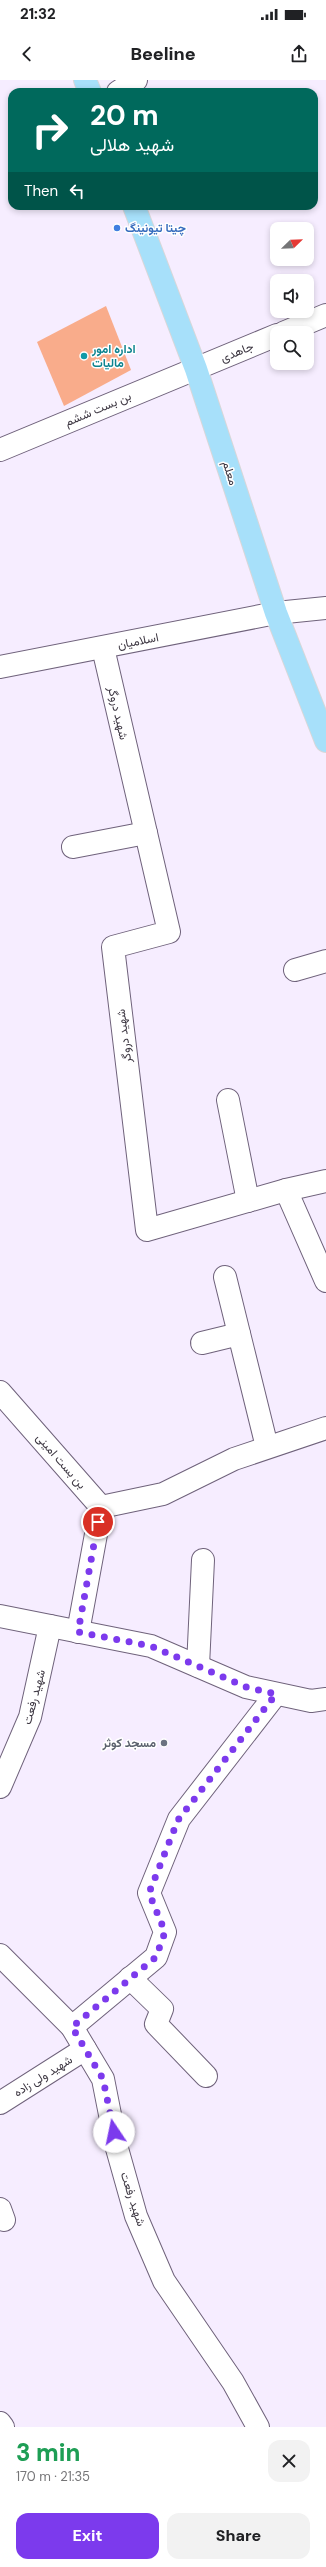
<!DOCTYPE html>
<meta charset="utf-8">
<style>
:root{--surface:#fff;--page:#f2f2f2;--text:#202124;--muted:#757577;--accent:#7c3aed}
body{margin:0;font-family:"DM Sans",Vazirmatn,sans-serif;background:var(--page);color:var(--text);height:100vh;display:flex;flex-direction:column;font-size:15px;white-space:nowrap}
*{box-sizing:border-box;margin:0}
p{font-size:13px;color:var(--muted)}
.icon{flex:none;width:22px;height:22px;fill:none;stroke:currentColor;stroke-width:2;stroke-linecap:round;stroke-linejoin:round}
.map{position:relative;height:2347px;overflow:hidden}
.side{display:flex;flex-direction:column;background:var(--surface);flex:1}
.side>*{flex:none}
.banner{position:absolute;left:8px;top:8px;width:310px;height:122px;border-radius:12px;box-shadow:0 2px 6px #0003;background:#00695c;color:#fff;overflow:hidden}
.needle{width:26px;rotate:67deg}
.buttons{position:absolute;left:270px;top:142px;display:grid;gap:8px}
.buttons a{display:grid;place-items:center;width:44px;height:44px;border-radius:8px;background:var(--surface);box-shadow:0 2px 6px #0003;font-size:20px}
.pin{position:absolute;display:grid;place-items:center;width:34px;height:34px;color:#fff;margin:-17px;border:2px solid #fff;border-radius:50%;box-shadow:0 1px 4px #0007}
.me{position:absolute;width:44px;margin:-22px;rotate:349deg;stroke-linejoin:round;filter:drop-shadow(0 0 3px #0008)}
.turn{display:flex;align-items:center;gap:14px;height:84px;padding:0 16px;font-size:18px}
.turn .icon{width:52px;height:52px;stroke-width:2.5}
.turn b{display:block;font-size:28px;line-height:34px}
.then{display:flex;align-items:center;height:38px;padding:0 16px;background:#0003;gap:8px;font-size:15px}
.round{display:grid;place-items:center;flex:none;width:42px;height:42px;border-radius:12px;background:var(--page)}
.head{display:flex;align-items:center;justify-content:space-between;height:68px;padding:0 16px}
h1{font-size:24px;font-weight:800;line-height:30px;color:#1e9e55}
.action{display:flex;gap:8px;margin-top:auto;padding:8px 16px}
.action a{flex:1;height:46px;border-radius:12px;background:var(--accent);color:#fff;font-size:16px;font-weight:800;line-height:46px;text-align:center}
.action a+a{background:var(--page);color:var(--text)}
.status{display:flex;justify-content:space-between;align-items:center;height:28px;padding:0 20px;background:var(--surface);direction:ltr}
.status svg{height:11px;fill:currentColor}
header{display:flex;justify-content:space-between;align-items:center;height:52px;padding:0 16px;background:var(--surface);font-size:18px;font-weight:800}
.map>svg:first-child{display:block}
.building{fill:#f9ac8b}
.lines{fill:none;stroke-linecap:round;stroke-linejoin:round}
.minor-casing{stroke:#6f627b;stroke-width:24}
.major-casing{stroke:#d8d7d9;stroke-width:24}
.minor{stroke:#fff;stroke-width:22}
.major{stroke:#a7e0fa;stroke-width:22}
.route{stroke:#7c3aed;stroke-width:7;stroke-dasharray:0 12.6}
.shop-dot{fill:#3f7fe0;stroke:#fff;stroke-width:1.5}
.culture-dot{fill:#0f9aa8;stroke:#fff;stroke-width:1.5}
.worship-dot{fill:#6b7280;stroke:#fff;stroke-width:1.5}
.labels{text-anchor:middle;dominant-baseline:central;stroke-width:3;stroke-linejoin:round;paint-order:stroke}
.shop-label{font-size:12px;font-weight:bold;fill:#366cbe;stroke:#fff;text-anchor:start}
.culture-label{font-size:12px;font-weight:bold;fill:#0d838f;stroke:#fff;text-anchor:start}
.street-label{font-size:12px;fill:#3d3742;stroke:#fff}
.worship-label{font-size:12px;font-weight:bold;fill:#5b616d;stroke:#fff;text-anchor:end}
</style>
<div class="status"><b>21:32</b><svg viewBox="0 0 49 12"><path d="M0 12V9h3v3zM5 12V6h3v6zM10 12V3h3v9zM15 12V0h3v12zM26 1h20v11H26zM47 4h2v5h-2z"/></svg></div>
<header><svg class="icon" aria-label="back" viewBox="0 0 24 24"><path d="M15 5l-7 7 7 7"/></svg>Beeline<svg class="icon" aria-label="share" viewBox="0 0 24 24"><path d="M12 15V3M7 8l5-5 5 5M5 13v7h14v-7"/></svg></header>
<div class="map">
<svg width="326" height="2347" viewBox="0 0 326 2347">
<rect width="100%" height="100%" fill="#f6edff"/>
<path class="building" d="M 106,226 L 131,290 L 64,326 L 37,262 Z"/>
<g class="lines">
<defs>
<g id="minor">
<path d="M 118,12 L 136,0"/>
<path d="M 283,253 L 326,235"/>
<path d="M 0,370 L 277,255"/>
<path d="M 103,568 L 169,852 L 113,867 L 147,1150 L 286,1110 L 326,1201"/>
<path d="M 0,587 L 276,533 L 326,528"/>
<path d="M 73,767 L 146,753"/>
<path d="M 295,890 L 326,881"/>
<path d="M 228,1020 L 248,1121"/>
<path d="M 286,1110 L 326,1101"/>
<path d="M 225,1197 L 267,1367"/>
<path d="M 202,1263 L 239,1254"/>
<path d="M 0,1312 L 101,1427 L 78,1552"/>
<path d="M 101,1427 L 163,1414 L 234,1379 L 326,1348"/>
<path d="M 0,1536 L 151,1566 L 246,1607 L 311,1621 L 326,1619"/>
<path d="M 198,1586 L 203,1480"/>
<path d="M 0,1707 L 30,1637 L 50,1546"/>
<path d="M 0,1875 L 72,1947 L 103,1999 L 116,2065 L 136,2136 L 164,2201 L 233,2302 L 258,2347"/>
<path d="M 130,1898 L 162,1929 L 156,1944 L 206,1996"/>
<path d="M 72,1947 L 156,1877 L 165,1852 L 149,1813 L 179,1739 L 276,1614"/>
<path d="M 0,2023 L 85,1969"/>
<path d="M 0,2129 L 4,2140"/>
<path d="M 0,2343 L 3,2347"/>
</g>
<g id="major">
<path d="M 85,0 L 90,12"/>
<path d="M 134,126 L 196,289 L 276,533 L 326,661"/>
</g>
</defs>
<use href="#minor" class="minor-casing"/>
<use href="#major" class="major-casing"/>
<use href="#minor" class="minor"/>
<use href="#major" class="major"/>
</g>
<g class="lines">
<path class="route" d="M 98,1442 L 78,1552 L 151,1566 L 246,1607 L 276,1614 L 178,1740 L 149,1813 L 165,1852 L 156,1877 L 72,1947 L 103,1999 L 114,2052"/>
</g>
<circle class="shop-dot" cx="117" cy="148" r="4"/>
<circle class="culture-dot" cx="84" cy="276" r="4"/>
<circle class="worship-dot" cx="164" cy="1663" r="4"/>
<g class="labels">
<g class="shop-label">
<text x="125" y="148">چیتا تیونینگ</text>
</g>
<g class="culture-label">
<text x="92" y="269">اداره امور<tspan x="92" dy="14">مالیات</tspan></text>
</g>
<g class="street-label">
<text transform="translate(237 272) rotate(-22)">جاهدی</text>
<text transform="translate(98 329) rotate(-23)">بن بست ششم</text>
<text transform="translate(230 393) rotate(72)">معلم</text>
<text transform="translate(138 561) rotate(-11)">اسلامیان</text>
<text transform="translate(118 633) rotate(77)">شهید دروگر</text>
<text transform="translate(124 956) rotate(-97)">شهید دروگر</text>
<text transform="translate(61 1381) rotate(49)">بن بست امینی</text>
<text transform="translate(34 1617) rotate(-75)">شهید رفعت</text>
<text transform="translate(43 1996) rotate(-32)">شهید ولی زاده</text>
<text transform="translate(133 2119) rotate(72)">شهید رفعت</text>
</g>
<g class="worship-label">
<text x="156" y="1663">مسجد کوثر</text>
</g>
</g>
</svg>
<div class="buttons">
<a><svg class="needle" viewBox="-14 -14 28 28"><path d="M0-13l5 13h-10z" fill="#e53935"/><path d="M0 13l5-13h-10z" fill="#757577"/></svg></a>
<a><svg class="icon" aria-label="sound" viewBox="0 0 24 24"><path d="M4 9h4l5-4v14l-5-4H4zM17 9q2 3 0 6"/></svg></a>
<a><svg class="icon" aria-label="search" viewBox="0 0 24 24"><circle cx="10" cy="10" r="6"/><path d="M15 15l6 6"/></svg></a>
</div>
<div class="pin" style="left:98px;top:1442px;background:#d93025"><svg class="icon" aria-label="arrive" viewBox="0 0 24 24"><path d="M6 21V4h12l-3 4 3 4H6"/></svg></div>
<svg class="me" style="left:114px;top:2052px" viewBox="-20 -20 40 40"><circle r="19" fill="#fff"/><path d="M0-13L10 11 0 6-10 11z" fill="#7c3aed"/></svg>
<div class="banner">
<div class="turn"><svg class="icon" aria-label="right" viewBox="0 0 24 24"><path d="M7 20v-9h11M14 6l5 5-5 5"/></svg><div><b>20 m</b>شهید هلالی</div></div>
<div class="then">Then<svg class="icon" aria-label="left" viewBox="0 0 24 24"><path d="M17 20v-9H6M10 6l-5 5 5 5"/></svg></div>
</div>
</div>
<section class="side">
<div class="head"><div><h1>3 min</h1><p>170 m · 21:35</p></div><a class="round"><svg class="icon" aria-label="close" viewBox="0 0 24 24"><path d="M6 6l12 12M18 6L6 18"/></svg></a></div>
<div class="action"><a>Exit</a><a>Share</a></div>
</section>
